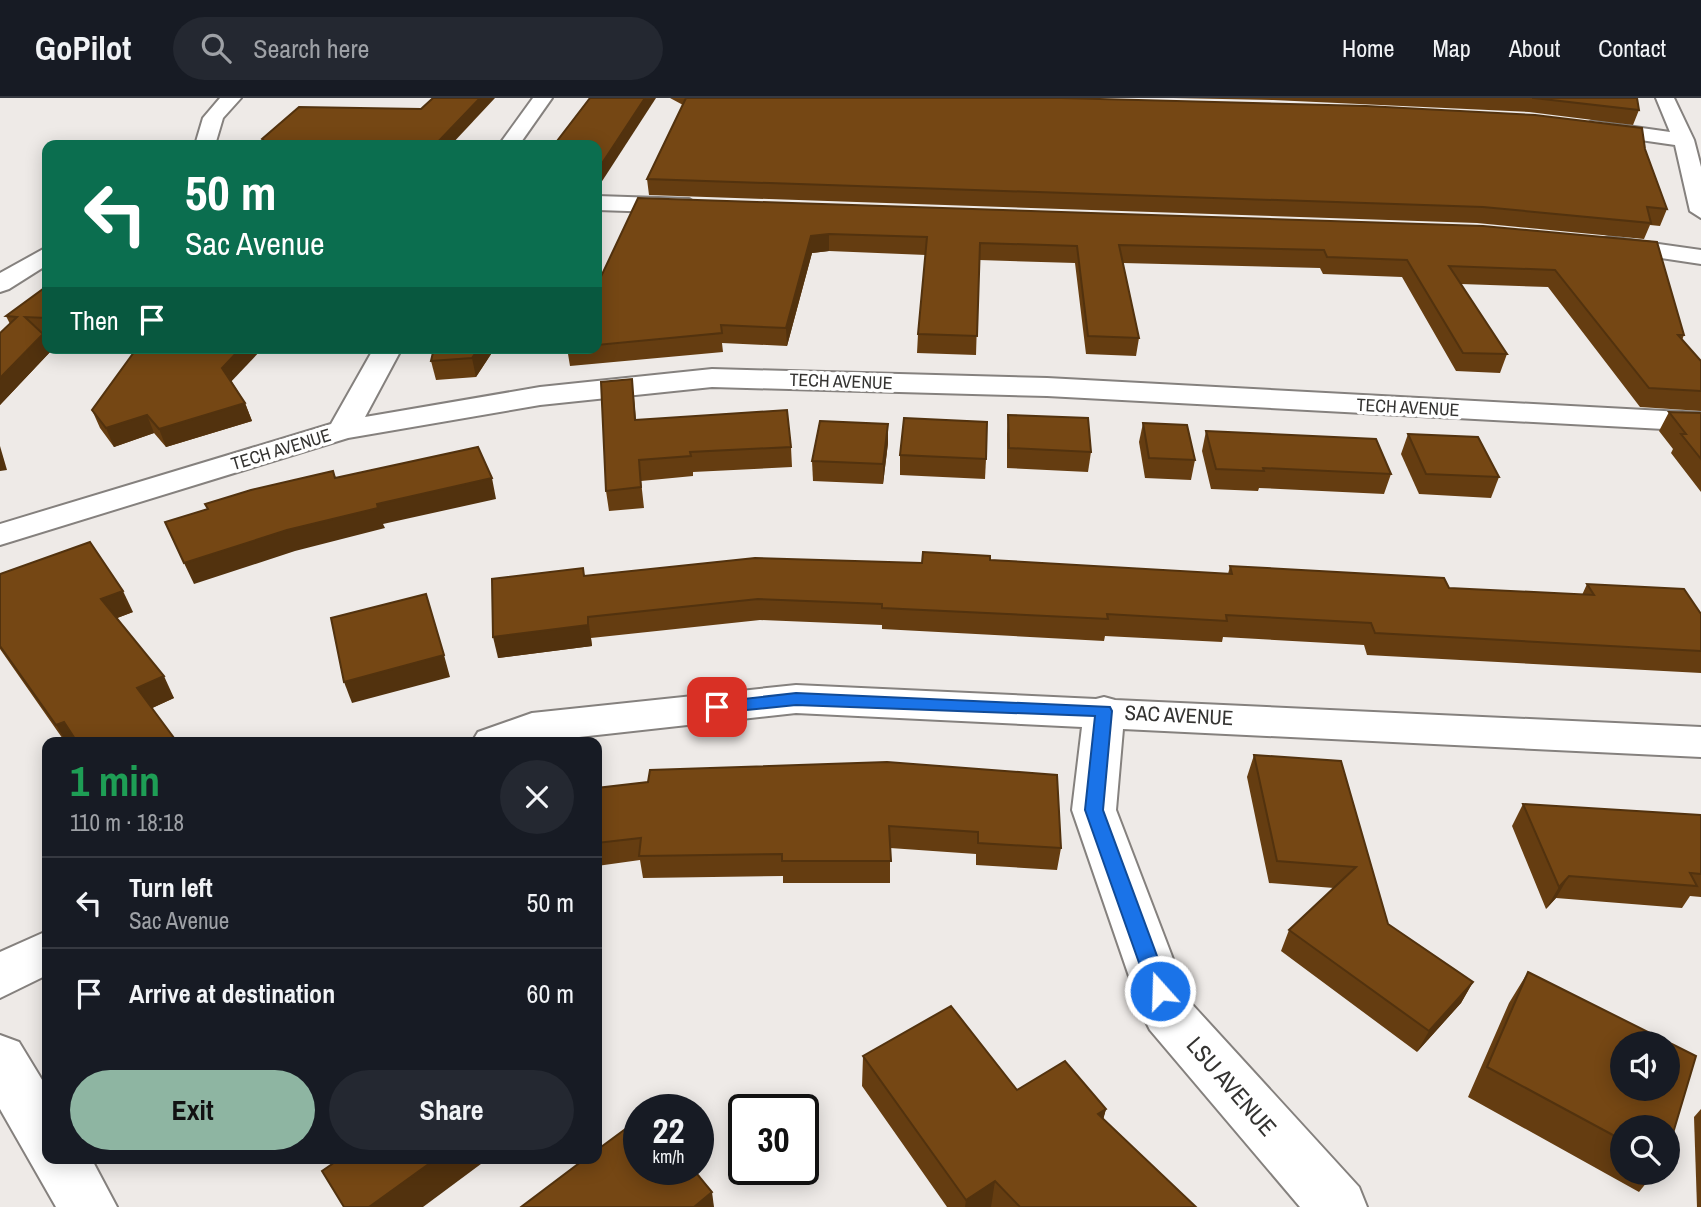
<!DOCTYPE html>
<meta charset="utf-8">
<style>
:root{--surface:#171b24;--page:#242831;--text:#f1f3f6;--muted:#9ea1a6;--line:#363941;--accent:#8eb5a2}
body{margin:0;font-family:"Archivo Narrow",sans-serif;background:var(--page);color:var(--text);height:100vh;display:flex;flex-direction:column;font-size:26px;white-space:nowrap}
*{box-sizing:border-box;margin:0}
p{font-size:23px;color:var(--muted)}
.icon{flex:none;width:38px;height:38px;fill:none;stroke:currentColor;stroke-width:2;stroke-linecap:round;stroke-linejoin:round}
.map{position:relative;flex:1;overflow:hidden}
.sheet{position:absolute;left:42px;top:639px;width:560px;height:427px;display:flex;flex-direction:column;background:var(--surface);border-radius:14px;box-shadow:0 4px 18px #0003}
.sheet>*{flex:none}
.top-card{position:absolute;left:42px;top:42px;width:560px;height:214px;border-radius:14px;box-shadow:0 4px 18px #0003;background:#0b6e4f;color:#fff;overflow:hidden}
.tools{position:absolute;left:1610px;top:933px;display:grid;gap:14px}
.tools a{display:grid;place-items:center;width:70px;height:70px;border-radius:50%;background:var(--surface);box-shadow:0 4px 18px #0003;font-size:35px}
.speed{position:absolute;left:623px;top:996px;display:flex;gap:14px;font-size:35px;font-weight:700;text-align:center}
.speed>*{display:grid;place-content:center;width:91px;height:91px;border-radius:50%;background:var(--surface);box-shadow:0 4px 18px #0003;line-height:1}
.speed small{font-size:18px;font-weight:400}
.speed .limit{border:4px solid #111;border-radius:10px;background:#fff;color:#111}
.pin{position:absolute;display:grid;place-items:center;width:60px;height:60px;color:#fff;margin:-30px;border-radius:14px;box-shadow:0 4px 10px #0006}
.me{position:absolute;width:77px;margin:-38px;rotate:340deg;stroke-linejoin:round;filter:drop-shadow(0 0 5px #0008)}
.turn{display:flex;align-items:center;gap:24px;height:147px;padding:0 28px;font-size:32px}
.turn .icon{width:91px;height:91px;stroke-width:2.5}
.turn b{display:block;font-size:49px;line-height:60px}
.then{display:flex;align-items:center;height:66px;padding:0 28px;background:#0003;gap:14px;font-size:26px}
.round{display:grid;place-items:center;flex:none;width:74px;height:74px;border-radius:37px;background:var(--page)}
.head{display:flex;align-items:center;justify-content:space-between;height:119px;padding:0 28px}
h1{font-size:42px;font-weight:700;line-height:52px;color:#1e9e55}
.button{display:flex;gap:14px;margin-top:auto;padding:14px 28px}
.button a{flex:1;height:80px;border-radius:42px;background:var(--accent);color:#111;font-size:28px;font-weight:700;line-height:80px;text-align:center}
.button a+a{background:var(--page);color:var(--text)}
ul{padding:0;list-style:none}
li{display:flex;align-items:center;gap:21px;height:91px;padding:0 28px;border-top:2px solid var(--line)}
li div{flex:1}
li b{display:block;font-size:26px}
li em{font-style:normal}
header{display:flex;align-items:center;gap:42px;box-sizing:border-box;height:98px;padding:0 35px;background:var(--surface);border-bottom:2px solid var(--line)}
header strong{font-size:33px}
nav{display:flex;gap:38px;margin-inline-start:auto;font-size:24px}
.search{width:490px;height:63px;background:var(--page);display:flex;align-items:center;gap:18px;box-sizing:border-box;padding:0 24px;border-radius:38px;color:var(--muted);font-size:26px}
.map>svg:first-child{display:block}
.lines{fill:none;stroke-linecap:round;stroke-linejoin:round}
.street-casing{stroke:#85817e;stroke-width:4}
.street{fill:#fff;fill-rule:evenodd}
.wall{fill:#653d11}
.shaded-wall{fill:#52320e}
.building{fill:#754714;stroke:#52320e;stroke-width:2;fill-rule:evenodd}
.route{fill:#1a73e8;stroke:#114b97;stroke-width:2}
.labels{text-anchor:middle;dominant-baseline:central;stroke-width:7;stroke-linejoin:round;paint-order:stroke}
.far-street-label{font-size:18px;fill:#343331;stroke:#fff}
.street-label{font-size:21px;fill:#343331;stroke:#fff}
.near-street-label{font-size:24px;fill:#343331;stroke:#fff}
</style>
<header>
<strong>GoPilot</strong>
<div class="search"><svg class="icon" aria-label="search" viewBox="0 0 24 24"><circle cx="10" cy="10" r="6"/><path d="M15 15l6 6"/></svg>Search here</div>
<nav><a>Home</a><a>Map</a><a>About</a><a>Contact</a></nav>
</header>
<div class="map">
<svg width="1701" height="1109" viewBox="0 0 1701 1109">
<rect width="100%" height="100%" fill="#eeeae7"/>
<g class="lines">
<defs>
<g id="street">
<path d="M 220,0 L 241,0 L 223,20 L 215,47 L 195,47 L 203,20 Z"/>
<path d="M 533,0 L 552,0 L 519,47 L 499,47 Z"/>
<path d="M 1656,0 L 1674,0 L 1694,42 L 1701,69 L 1701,120 L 1690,113 L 1675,47 L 1592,35 L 1582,29 L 1592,23 L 1670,34 Z"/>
<path d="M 597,98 L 689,101 L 700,108 L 689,115 L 597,112 Z"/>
<path d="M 1609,139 L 1701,152 L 1701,166 L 1601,151 L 1597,146 L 1601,141 Z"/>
<path d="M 47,149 L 47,167 L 9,191 L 0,194 L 0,175 Z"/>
<path d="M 374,250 L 402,250 L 365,319 L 540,289 L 712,271 L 1047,280 L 1701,315 L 1701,333 L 1047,298 L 712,289 L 540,307 L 348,340 L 0,447 L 0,426 L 331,326 Z"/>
<path d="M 796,587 L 1096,601 L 1104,599 L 1115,602 L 1701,629 L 1701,659 L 1123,631 L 1116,712 L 1189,903 L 1359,1089 L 1367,1109 L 1300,1109 L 1150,932 L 1142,916 L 1072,712 L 1082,629 L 796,615 L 534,644 L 472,644 L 478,634 L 532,615 Z"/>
<path d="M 47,833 L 47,877 L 0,900 L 0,854 Z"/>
<path d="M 0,937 L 19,944 L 47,990 L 47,1060 L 91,1060 L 117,1109 L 56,1109 L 0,1011 Z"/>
</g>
</defs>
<use href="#street" class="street-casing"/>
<use href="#street" class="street"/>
</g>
<g class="wall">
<path d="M 670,0 L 1062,0 L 1645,51 L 1667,111 L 1660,128 L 1650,127 L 1644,141 L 1477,125 L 649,97 L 647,81 L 683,7 Z"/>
<path d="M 1173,0 L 1637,0 L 1639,12 L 1633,27 L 1529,14 L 1273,2 Z"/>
<path d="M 638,100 L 1483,128 L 1684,237 L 1682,242 L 1701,263 L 1701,313 L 1640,309 L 1548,189 L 1461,186 L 1507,256 L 1500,275 L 1456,273 L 1402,179 L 1323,176 L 1320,170 L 1123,165 L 1139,240 L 1136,258 L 1086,256 L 1075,165 L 979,162 L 976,257 L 917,255 L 918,236 L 926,157 L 829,153 L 812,155 L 787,248 L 722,245 L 723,254 L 570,268 L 567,250 L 597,250 L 597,187 Z"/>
<path d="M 47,188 L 47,237 L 43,236 L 47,245 L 47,250 L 50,250 L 51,253 L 0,307 L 0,235 L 10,226 L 6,218 Z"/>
<path d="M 495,250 L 476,279 L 436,282 L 431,263 Z"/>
<path d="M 232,284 L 245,305 L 252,323 L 166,349 L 154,335 L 114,349 L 100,330 L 92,312 Z"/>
<path d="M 634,300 L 636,322 L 791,349 L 792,369 L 693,374 L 693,378 L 641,383 L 644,410 L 609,413 L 606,393 Z"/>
<path d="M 1669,314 L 1701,315 L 1701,394 L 1671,355 L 1673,351 L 1659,333 Z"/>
<path d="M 1008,317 L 1091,354 L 1088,374 L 1007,370 L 1007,336 Z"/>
<path d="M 1143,325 L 1195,362 L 1191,382 L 1145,380 L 1139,344 Z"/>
<path d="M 1206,333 L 1391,376 L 1384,396 L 1259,390 L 1258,393 L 1211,391 L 1202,353 Z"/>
<path d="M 1408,336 L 1499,379 L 1491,400 L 1419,396 L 1401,356 Z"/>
<path d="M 888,345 L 883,386 L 813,383 L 812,363 Z"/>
<path d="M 900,357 L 986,361 L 985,381 L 900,377 Z"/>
<path d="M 990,462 L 1228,476 L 1230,468 L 1449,490 L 1582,497 L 1587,486 L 1701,516 L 1701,575 L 1367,557 L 1364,547 L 1223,539 L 1222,544 L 1105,538 L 1104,543 L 882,531 L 882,527 L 760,522 L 591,540 L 592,548 L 498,560 L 585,478 Z"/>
<path d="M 0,476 L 133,514 L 117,520 L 174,600 L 152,610 L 177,644 L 65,644 L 0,551 Z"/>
<path d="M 1254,657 L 1341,663 L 1388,826 L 1473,884 L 1461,905 L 1417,954 L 1281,853 L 1289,832 L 1334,790 L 1269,785 L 1247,679 Z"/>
<path d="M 650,672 L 1061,750 L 1057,772 L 976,767 L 976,756 L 890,750 L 890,785 L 783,785 L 783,778 L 643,780 L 640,762 L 597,768 L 597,690 L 648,684 Z"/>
<path d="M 1523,706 L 1701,717 L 1701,799 L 1690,798 L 1682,810 L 1556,800 L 1546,811 L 1512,728 Z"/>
<path d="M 1528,874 L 1622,1029 L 1622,1074 L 1655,1074 L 1639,1094 L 1468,999 L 1509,905 Z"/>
<path d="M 863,958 L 1106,1011 L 1103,1021 L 1196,1109 L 947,1109 L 862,988 Z"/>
<path d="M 1701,1011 L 1701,1109 L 1697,1109 L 1694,1019 Z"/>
</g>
<g class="shaded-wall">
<path d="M 480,0 L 495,0 L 451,47 L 435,47 Z"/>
<path d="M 645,0 L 656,0 L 597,91 L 597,73 Z"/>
<path d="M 829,136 L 829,153 L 812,155 L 787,248 L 786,230 L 811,138 Z"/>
<path d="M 43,236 L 47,245 L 47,250 L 50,250 L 51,253 L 0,307 L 0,280 Z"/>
<path d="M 241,250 L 263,250 L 228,287 L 222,270 Z"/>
<path d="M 479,250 L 495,250 L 476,279 L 472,260 Z"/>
<path d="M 245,305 L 252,323 L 166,349 L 159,331 Z"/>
<path d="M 147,317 L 154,335 L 114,349 L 106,330 Z"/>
<path d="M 888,326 L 888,345 L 883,386 L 883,366 Z"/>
<path d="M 0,348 L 7,372 L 0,373 Z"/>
<path d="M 492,380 L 496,401 L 383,426 L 385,430 L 295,453 L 194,486 L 184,465 L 287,432 L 377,406 Z"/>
<path d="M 123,493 L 133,514 L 112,522 L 101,501 Z"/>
<path d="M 588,519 L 592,548 L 498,560 L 493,539 Z"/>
<path d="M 444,557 L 450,579 L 352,605 L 344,584 Z"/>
<path d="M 164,578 L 174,600 L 148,612 L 137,590 Z"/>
<path d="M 64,624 L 76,644 L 66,644 L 56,627 Z"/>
<path d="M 1569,778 L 1556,800 L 1546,811 L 1559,789 Z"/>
<path d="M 1473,884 L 1461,905 L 1417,954 L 1429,933 Z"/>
<path d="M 1106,1011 L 1098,1041 L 1098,1016 Z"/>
<path d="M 437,1060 L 489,1060 L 423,1109 L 369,1109 Z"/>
<path d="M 995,1083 L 991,1109 L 965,1109 L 966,1102 Z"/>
<path d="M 712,1094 L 714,1109 L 694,1109 Z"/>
</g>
<g class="building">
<path d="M 433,0 L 480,0 L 435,47 L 269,47 L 262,41 L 299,9 L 421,11 Z"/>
<path d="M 590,0 L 645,0 L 597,73 L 597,47 L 554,47 Z"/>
<path d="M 686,0 L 1062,0 L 1366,8 L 1535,17 L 1642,30 L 1645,51 L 1667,111 L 1647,109 L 1651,125 L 1483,109 L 647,81 Z"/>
<path d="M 1532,0 L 1637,0 L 1639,12 L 1534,0 Z"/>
<path d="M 638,100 L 1483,128 L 1657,144 L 1684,237 L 1678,237 L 1701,263 L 1701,293 L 1649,290 L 1555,172 L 1449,168 L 1507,256 L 1463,255 L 1407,162 L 1327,159 L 1324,152 L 1119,147 L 1139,240 L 1088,238 L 1077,148 L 980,145 L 977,238 L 918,236 L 927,139 L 829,136 L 811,138 L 786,230 L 721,227 L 722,235 L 597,247 L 597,187 Z"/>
<path d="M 47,188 L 47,220 L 25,219 L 43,236 L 0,280 L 0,235 L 17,219 L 6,218 Z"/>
<path d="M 137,250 L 241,250 L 222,270 L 245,305 L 159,331 L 147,317 L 106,330 L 92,312 Z"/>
<path d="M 434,250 L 479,250 L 472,260 L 431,263 Z"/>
<path d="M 632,281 L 635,322 L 787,312 L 791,349 L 690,354 L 691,358 L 639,362 L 641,389 L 606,393 L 601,284 Z"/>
<path d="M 1669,314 L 1701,315 L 1701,361 L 1681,336 L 1686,336 Z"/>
<path d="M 1008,317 L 1088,320 L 1091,354 L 1009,350 Z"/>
<path d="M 904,320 L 987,324 L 986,361 L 900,357 Z"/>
<path d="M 820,323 L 888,326 L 883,366 L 812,363 Z"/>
<path d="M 1143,325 L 1187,327 L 1195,362 L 1149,360 Z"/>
<path d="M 1206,333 L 1376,341 L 1391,376 L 1263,370 L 1264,373 L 1216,371 Z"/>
<path d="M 1408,336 L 1478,339 L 1499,379 L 1426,376 Z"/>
<path d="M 478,349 L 492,380 L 377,406 L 378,410 L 287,432 L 184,465 L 165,424 L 208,411 L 205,406 L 251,392 L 333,373 L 335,380 Z"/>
<path d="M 90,444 L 123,493 L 101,501 L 164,578 L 137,590 L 177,644 L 77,644 L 64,624 L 56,627 L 0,548 L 0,476 Z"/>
<path d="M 923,454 L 990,458 L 990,462 L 1232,476 L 1230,468 L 1444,480 L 1449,490 L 1594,497 L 1587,486 L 1684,491 L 1701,516 L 1701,553 L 1375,535 L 1371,525 L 1226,517 L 1227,523 L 1107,516 L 1108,521 L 882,510 L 882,506 L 758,501 L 588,519 L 588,527 L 493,539 L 492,481 L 583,470 L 584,478 L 755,460 L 922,465 Z"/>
<path d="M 426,496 L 444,557 L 344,584 L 331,520 Z"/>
<path d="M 1254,657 L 1341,663 L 1388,826 L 1473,884 L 1429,933 L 1289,832 L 1356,769 L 1277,763 Z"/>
<path d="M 887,664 L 1057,677 L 1061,750 L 978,745 L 978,734 L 889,728 L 891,763 L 782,763 L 782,756 L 639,758 L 641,740 L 597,745 L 597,690 L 648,684 L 650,672 Z"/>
<path d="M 1523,706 L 1701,717 L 1701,776 L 1690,775 L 1697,788 L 1569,778 L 1559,789 Z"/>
<path d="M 1528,874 L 1696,958 L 1668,1052 L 1668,1029 L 1622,1029 L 1622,1042 L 1487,969 ZM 1622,945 L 1668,945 L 1668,990 L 1622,990 Z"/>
<path d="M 951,908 L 1017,992 L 1065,963 L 1106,1011 L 1098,1016 L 1196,1109 L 1020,1109 L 995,1083 L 966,1102 L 863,958 Z"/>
<path d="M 639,1021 L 639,1071 L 693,1071 L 712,1094 L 694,1109 L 521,1109 L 586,1060 L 597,1060 L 597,1052 Z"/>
<path d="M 341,1060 L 437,1060 L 369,1109 L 344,1109 L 322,1073 Z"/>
</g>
<path class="route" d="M 796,595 L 1110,609 L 1112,613 L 1103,712 L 1170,893 L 1167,900 L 1160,902 L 1152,900 L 1149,893 L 1085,712 L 1095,618 L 796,607 L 717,615 L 709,609 L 717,604 Z"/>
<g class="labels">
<g class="far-street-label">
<text transform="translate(841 283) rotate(2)">TECH AVENUE</text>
<text transform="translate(1408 309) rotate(3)">TECH AVENUE</text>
<text transform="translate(281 351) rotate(-17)">TECH AVENUE</text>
</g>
<g class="street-label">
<text transform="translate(1179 617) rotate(3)">SAC AVENUE</text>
</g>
<g class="near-street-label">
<text transform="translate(1232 988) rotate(49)">LSU AVENUE</text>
</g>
</g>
</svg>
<div class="tools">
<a><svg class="icon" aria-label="sound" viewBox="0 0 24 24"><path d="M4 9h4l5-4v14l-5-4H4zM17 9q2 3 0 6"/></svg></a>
<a><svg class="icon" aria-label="search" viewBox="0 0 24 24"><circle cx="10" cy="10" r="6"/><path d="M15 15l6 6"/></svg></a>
</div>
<div class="speed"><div>22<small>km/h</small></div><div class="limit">30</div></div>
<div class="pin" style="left:717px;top:609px;background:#d93025"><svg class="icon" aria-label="arrive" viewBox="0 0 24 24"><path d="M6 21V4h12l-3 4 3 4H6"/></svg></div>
<svg class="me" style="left:1160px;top:893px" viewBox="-20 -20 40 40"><circle r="17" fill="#1a73e8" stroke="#fff" stroke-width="3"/><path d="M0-11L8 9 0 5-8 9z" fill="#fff"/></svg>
<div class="top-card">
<div class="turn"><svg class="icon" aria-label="left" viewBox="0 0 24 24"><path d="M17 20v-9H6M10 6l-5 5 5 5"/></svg><div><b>50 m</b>Sac Avenue</div></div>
<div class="then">Then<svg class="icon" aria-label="arrive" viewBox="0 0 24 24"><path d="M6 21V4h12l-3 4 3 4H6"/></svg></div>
</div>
<section class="sheet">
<div class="head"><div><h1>1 min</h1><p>110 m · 18:18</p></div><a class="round"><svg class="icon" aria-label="close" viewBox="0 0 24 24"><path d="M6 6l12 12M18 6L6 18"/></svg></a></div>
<ul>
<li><svg class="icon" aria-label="left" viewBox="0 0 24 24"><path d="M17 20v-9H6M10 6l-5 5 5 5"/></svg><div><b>Turn left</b><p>Sac Avenue</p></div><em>50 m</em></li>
<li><svg class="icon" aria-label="arrive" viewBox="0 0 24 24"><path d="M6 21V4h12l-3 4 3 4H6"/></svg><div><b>Arrive at destination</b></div><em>60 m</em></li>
</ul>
<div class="button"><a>Exit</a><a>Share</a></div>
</section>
</div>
